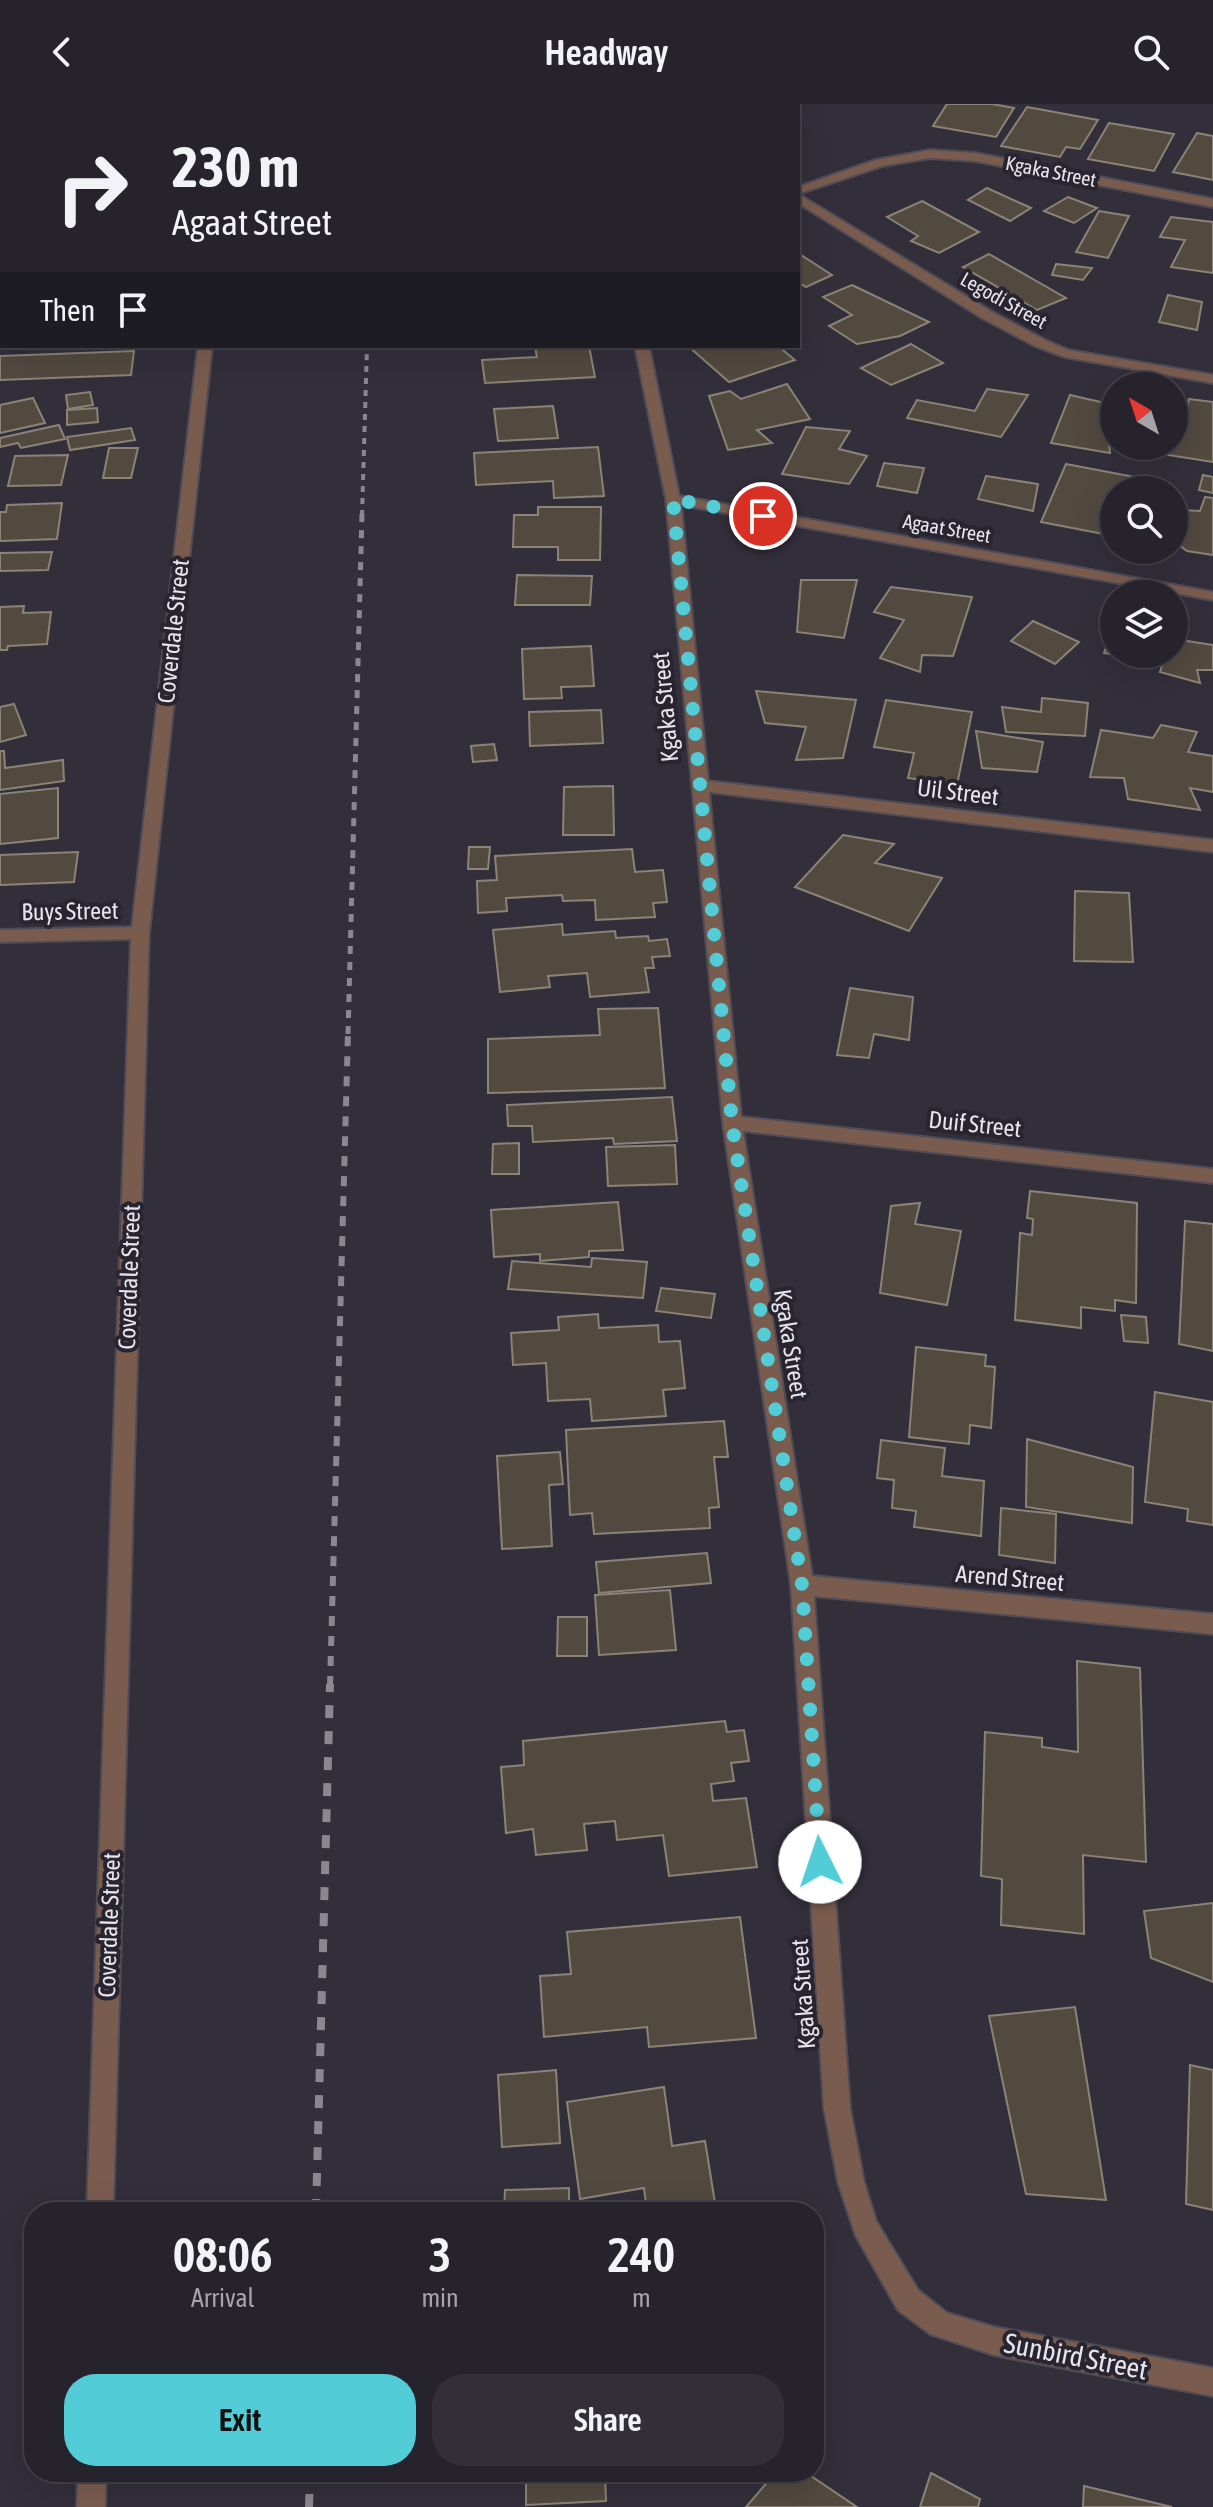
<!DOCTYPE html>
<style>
:root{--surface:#26232c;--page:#322f38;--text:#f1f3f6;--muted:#a4a4a9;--line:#424048;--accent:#52ccd6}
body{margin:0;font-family:"Asap Condensed",sans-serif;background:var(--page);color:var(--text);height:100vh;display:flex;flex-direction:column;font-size:30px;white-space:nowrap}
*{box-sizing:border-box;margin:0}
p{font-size:26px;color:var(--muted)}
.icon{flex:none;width:44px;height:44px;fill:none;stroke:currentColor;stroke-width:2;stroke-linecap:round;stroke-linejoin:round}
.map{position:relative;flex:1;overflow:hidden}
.drawer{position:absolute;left:24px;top:2098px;width:800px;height:280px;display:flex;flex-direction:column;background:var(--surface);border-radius:32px;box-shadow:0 8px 32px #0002,0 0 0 2px var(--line)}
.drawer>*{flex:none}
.banner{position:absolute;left:0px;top:0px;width:800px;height:244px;box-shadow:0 8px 32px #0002,0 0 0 2px var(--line);background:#26232c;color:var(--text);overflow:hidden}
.needle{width:52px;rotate:321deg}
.controls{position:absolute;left:1100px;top:268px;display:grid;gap:16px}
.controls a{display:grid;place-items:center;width:88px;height:88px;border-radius:50%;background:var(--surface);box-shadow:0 8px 32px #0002,0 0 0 2px var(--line);font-size:40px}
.pin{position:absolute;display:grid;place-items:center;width:68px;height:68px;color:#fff;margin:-34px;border:4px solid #fff;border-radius:50%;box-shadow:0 2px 8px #0007}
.me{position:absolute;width:88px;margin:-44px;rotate:356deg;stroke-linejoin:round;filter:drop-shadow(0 0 6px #0008)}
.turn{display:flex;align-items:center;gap:28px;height:168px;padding:0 40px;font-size:36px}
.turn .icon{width:104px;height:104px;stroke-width:2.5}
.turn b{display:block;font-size:56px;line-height:68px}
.then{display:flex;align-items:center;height:76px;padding:0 40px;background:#0003;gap:16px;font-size:30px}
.eta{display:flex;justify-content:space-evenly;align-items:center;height:136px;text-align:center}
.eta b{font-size:48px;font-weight:600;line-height:56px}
.action{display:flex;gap:16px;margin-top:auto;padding:16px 40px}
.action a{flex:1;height:92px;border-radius:32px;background:var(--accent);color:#111;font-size:32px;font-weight:600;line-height:92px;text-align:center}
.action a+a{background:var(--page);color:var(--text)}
header{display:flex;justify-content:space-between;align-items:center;height:104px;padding:0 40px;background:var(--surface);font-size:36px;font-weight:600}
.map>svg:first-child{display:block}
.building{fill:#52493f;stroke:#8c8377;stroke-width:2}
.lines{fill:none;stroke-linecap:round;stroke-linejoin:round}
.street-casing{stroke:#4f4c57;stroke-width:4}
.street{fill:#7a5c4f;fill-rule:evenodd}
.rail-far3{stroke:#8a8791;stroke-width:4;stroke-dasharray:6 6;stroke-linecap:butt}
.rail-far2{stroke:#8a8791;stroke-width:5;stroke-dasharray:8 8;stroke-linecap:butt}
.rail-far1{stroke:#8a8791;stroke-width:6;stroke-dasharray:10 10;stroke-linecap:butt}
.rail{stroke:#8a8791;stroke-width:8;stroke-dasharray:13 13;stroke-linecap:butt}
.route{stroke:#52ccd6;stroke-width:14;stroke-dasharray:0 25.2}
.labels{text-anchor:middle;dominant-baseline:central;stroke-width:8;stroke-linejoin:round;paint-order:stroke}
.far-street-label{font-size:20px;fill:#e6e4ec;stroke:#282530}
.street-label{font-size:24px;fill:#e6e4ec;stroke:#282530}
.near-street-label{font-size:28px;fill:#e6e4ec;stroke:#282530}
</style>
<header><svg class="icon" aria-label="back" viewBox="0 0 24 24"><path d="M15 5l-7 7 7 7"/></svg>Headway<svg class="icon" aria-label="search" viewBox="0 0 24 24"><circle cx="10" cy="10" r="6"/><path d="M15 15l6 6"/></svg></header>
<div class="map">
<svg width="1213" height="2403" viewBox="0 0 1213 2403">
<rect width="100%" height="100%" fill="#322f3b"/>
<g class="building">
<path d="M 947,0 L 992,0 L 1014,4 L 996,33 L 933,22 Z"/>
<path d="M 1027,3 L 1098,16 L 1080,45 L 1066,43 L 1060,53 L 1001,42 Z"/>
<path d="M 1109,19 L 1174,30 L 1154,67 L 1088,55 Z"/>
<path d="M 1197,29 L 1213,32 L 1213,76 L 1173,68 Z"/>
<path d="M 987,84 L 1031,104 L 1010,117 L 968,96 Z"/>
<path d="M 1068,93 L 1097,104 L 1074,119 L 1044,107 Z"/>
<path d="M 922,97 L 979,128 L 939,149 L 911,137 L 918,132 L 887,113 Z"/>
<path d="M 1099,107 L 1129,112 L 1108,154 L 1076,148 Z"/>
<path d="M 1171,113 L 1213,118 L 1213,169 L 1171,163 L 1185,136 L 1160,133 Z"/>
<path d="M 798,149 L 832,171 L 806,183 L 798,178 Z"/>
<path d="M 989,150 L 1066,194 L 1037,206 L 963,163 Z"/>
<path d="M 1056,160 L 1092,164 L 1083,176 L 1052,171 Z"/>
<path d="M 852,181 L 929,218 L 900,232 L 857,240 L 829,222 L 852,211 L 823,193 Z"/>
<path d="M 1168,191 L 1202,198 L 1197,226 L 1159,218 Z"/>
<path d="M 911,240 L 943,259 L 891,281 L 861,264 Z"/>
<path d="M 589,242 L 595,273 L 485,279 L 482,256 L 537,253 L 535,243 Z"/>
<path d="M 688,242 L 778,242 L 795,256 L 729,278 Z"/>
<path d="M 134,247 L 131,271 L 0,276 L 0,252 Z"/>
<path d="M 787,280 L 810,315 L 757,326 L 772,339 L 728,346 L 709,292 L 730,287 L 741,295 Z"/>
<path d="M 987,285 L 1028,291 L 1001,333 L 907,314 L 917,296 L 975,307 Z"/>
<path d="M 90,288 L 93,301 L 68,305 L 66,291 Z"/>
<path d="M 1070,291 L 1114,301 L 1114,340 L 1109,339 L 1110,349 L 1051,339 Z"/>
<path d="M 33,294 L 45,319 L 0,329 L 0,301 Z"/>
<path d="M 1189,295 L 1213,298 L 1213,358 L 1149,348 L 1151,342 L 1174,342 L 1174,318 L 1183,319 Z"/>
<path d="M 553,302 L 558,334 L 498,337 L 494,305 Z"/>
<path d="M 97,304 L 98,318 L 67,321 L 67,306 Z"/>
<path d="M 59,321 L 65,335 L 21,344 L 18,339 L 0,343 L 0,334 Z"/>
<path d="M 806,323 L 850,327 L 839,345 L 867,352 L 849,380 L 782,370 Z"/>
<path d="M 131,324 L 135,336 L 70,346 L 67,333 Z"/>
<path d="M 598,343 L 604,392 L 554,394 L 553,377 L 476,381 L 474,349 Z"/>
<path d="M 109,344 L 138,344 L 131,374 L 103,374 Z"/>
<path d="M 68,351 L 61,381 L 8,382 L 15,352 Z"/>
<path d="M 884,359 L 924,364 L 917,389 L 877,382 Z"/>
<path d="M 1066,360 L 1161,378 L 1158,386 L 1114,386 L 1114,432 L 1041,418 Z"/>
<path d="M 1203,371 L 1213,373 L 1213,389 L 1199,386 Z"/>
<path d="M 986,372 L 1038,380 L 1033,407 L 978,395 Z"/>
<path d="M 1205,393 L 1213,394 L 1213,451 L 1187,447 L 1174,437 L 1183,406 L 1200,407 Z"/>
<path d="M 62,399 L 57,435 L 0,437 L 0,408 L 6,408 L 7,401 Z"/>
<path d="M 538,403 L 601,403 L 600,456 L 558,456 L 558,443 L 513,443 L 514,411 L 538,411 Z"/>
<path d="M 52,448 L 48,466 L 0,467 L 0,449 Z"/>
<path d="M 517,471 L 592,472 L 590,501 L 515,501 Z"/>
<path d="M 801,476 L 857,476 L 844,534 L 797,528 Z"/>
<path d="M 891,483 L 972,493 L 953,552 L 922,551 L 920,568 L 880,554 L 904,516 L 874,508 Z"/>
<path d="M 24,502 L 23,509 L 51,508 L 47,540 L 8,542 L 7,546 L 0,546 L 0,503 Z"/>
<path d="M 1033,517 L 1079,538 L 1055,560 L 1011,537 Z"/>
<path d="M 1113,525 L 1114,550 L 1174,550 L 1174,535 L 1213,541 L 1213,566 L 1197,566 L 1200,579 L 1160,568 L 1163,558 L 1104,549 Z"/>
<path d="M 591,542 L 594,582 L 561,583 L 562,594 L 524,595 L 522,545 Z"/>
<path d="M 756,587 L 856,596 L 843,654 L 796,656 L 806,623 L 765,619 Z"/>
<path d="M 1042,594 L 1088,599 L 1085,632 L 1006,628 L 1002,603 L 1041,608 Z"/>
<path d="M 886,596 L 972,608 L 957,681 L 908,674 L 914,649 L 874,643 Z"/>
<path d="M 14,600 L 26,631 L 0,638 L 0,603 Z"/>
<path d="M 601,606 L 603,639 L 530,642 L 529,608 Z"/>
<path d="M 1161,621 L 1197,628 L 1188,648 L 1213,652 L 1213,688 L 1190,684 L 1200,706 L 1128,695 L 1124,674 L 1090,673 L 1101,626 L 1153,634 Z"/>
<path d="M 976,627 L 1043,638 L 1037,668 L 982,664 Z"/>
<path d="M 494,640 L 497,656 L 473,658 L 471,642 Z"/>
<path d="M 0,647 L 4,647 L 5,664 L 63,656 L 64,677 L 0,686 Z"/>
<path d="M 613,682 L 614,731 L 563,731 L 564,683 Z"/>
<path d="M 58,684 L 58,734 L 0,740 L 0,690 Z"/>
<path d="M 843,731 L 894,740 L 875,759 L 942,774 L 909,827 L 795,783 Z"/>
<path d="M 469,743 L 490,743 L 488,765 L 468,765 Z"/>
<path d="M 632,745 L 635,768 L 663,766 L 667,798 L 653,799 L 655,813 L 596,816 L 595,796 L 563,797 L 562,791 L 506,794 L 507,807 L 478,809 L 477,777 L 497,776 L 495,752 Z"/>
<path d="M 78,748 L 74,778 L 0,781 L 0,751 Z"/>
<path d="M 1075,787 L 1129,789 L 1133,858 L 1074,857 Z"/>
<path d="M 562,820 L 563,831 L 615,827 L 616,834 L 648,832 L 649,837 L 667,835 L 670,852 L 652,853 L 654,864 L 645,864 L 649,888 L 590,893 L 587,869 L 548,872 L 550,883 L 500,888 L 493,826 Z"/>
<path d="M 850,884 L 913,893 L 909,936 L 874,930 L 869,954 L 837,951 Z"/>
<path d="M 658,904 L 665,984 L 488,989 L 488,935 L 600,931 L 598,905 Z"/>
<path d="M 672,993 L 677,1037 L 614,1040 L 613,1034 L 533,1038 L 532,1022 L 508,1022 L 507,1001 Z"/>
<path d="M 519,1039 L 519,1070 L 492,1070 L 493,1040 Z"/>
<path d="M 675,1041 L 677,1080 L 608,1082 L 606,1043 Z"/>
<path d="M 1030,1087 L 1137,1099 L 1136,1199 L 1115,1196 L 1115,1207 L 1081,1203 L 1081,1224 L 1015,1216 L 1020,1129 L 1032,1131 L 1033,1115 L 1027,1114 Z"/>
<path d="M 618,1098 L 623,1146 L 589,1147 L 589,1153 L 540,1157 L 540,1150 L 494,1153 L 491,1106 Z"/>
<path d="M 920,1099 L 915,1120 L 961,1127 L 947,1201 L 880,1189 L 891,1102 Z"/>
<path d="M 1185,1117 L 1213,1120 L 1213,1247 L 1179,1240 Z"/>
<path d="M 592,1154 L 647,1158 L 643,1194 L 508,1185 L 512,1157 L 591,1163 Z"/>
<path d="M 661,1184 L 715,1190 L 711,1214 L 656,1207 Z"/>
<path d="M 598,1210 L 599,1224 L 658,1221 L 659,1238 L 680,1237 L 685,1284 L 663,1286 L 666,1312 L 592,1317 L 590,1295 L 548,1297 L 546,1259 L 513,1261 L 511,1229 L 559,1226 L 558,1213 Z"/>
<path d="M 1121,1211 L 1146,1213 L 1148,1239 L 1124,1237 Z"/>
<path d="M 916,1243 L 986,1251 L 985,1262 L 995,1263 L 991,1324 L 970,1321 L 969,1340 L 909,1333 Z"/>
<path d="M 1155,1288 L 1213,1298 L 1213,1421 L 1187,1417 L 1188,1405 L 1145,1398 Z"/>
<path d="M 724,1317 L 728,1353 L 714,1353 L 719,1403 L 709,1404 L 710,1424 L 594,1430 L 592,1409 L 570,1411 L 566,1326 Z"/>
<path d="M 1027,1335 L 1133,1363 L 1132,1419 L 1026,1403 Z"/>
<path d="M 881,1336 L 945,1344 L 942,1372 L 984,1377 L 981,1432 L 914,1423 L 916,1407 L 892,1404 L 894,1376 L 877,1374 Z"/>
<path d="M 560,1348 L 563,1380 L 549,1381 L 552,1442 L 502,1445 L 497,1352 Z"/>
<path d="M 1001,1404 L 1056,1410 L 1055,1459 L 999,1451 Z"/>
<path d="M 707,1449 L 711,1479 L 599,1489 L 596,1458 Z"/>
<path d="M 670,1486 L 676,1546 L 599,1551 L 595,1491 Z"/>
<path d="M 558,1513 L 587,1513 L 587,1552 L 557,1552 Z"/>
<path d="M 1077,1557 L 1140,1564 L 1146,1758 L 1083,1751 L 1084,1830 L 1001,1821 L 1002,1775 L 981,1772 L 985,1628 L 1042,1634 L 1042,1643 L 1078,1648 Z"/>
<path d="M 725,1617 L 727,1628 L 744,1626 L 749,1657 L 731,1659 L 734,1677 L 711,1680 L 713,1697 L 746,1694 L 757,1763 L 669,1772 L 663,1731 L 617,1736 L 615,1717 L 584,1720 L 587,1746 L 536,1751 L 533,1725 L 506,1729 L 501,1663 L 524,1661 L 523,1637 Z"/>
<path d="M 1213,1799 L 1213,1878 L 1151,1854 L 1144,1807 Z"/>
<path d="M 740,1813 L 756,1934 L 649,1943 L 647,1923 L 544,1933 L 540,1872 L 571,1870 L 567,1828 Z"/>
<path d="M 1075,1903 L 1106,2096 L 1026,2090 L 989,1912 Z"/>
<path d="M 1190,1961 L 1213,1966 L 1213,2106 L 1186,2100 Z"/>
<path d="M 556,1966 L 560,2039 L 502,2043 L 498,1971 Z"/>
<path d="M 664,1983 L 672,2042 L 705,2037 L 716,2105 L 647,2108 L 644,2084 L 580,2095 L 567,1998 Z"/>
<path d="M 569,2084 L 569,2108 L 504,2108 L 505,2086 Z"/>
<path d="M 526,2368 L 605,2368 L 606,2397 L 526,2401 Z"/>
<path d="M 776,2368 L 805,2368 L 857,2403 L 746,2403 Z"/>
<path d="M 931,2369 L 980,2395 L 978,2403 L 920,2403 Z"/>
<path d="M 1084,2382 L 1172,2403 L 1083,2403 Z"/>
</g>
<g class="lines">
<defs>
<g id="street">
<path d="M 137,0 L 237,0 L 238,1 L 135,2 Z"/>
<path d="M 930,46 L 975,49 L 1213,95 L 1213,103 L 975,57 L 930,54 L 882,62 L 798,90 L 992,208 L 1045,236 L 1068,246 L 1213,271 L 1213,279 L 1065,253 L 1035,242 L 982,214 L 798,99 L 798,83 L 876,56 Z"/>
<path d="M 198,242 L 212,242 L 149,829 L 113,2108 L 87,2108 L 131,835 L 0,838 L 0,826 L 132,823 Z"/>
<path d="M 635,242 L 649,242 L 679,392 L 1213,488 L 1213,496 L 681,401 L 708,677 L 1213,736 L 1213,748 L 709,688 L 741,1013 L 1213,1065 L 1213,1079 L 743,1027 L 812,1472 L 1213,1510 L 1213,1530 L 814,1492 L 850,2004 L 864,2078 L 876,2117 L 918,2186 L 947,2209 L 994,2223 L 1213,2264 L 1213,2292 L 994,2251 L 930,2230 L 898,2206 L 856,2132 L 838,2078 L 824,2004 L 791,1481 L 723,1019 L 666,395 Z"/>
<path d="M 78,2368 L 106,2368 L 105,2403 L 77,2403 Z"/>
</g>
</defs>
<use href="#street" class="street-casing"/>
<use href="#street" class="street"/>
<path class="rail-far3" d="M 362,412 L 367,242"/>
<path class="rail-far2" d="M 348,930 L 362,410"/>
<path class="rail-far1" d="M 330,1582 L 348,928"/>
<g class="rail">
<path d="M 316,2108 L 330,1580"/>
<path d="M 309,2403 L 310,2368"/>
</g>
</g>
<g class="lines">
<path class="route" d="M 763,412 L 673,395 L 732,1019 L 802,1481 L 820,1758"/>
</g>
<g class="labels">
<g class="far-street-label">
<text transform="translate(1051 67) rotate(11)">Kgaka Street</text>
<text transform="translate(1004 196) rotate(29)">Legodi Street</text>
<text transform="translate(947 424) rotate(10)">Agaat Street</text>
</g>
<g class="street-label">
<text transform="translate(173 527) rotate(-84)">Coverdale Street</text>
<text transform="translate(665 603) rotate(-95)">Kgaka Street</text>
<text transform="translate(958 688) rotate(7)">Uil Street</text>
<text transform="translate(70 807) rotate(-1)">Buys Street</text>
<text transform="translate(975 1020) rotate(6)">Duif Street</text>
<text transform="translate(129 1173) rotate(-88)">Coverdale Street</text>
<text transform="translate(791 1240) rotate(81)">Kgaka Street</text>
<text transform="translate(1010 1474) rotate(5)">Arend Street</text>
<text transform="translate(109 1821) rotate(-88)">Coverdale Street</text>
<text transform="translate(803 1890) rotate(-94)">Kgaka Street</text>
</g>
<g class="near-street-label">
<text transform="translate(1076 2252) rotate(11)">Sunbird Street</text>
</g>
</g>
</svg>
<div class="controls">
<a><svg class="needle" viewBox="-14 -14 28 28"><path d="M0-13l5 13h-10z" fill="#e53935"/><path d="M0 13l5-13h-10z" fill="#a4a4a9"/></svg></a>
<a><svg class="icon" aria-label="search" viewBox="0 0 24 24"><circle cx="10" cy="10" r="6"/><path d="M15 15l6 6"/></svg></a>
<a><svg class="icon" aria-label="layers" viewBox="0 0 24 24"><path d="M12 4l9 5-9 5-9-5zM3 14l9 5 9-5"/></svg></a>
</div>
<div class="pin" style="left:763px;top:412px;background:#d93025"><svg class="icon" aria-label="arrive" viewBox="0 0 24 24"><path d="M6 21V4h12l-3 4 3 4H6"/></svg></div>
<svg class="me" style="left:820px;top:1758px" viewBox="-20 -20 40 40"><circle r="19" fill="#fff"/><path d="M0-13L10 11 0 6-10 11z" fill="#52ccd6"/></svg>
<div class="banner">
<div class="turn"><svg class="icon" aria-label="right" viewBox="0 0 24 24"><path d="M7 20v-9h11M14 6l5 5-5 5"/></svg><div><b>230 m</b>Agaat Street</div></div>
<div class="then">Then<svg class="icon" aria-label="arrive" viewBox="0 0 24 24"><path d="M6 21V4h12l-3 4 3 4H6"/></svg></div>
</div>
<section class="drawer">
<div class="eta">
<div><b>08:06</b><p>Arrival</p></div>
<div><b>3</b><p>min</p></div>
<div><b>240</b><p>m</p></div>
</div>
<div class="action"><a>Exit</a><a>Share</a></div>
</section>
</div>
